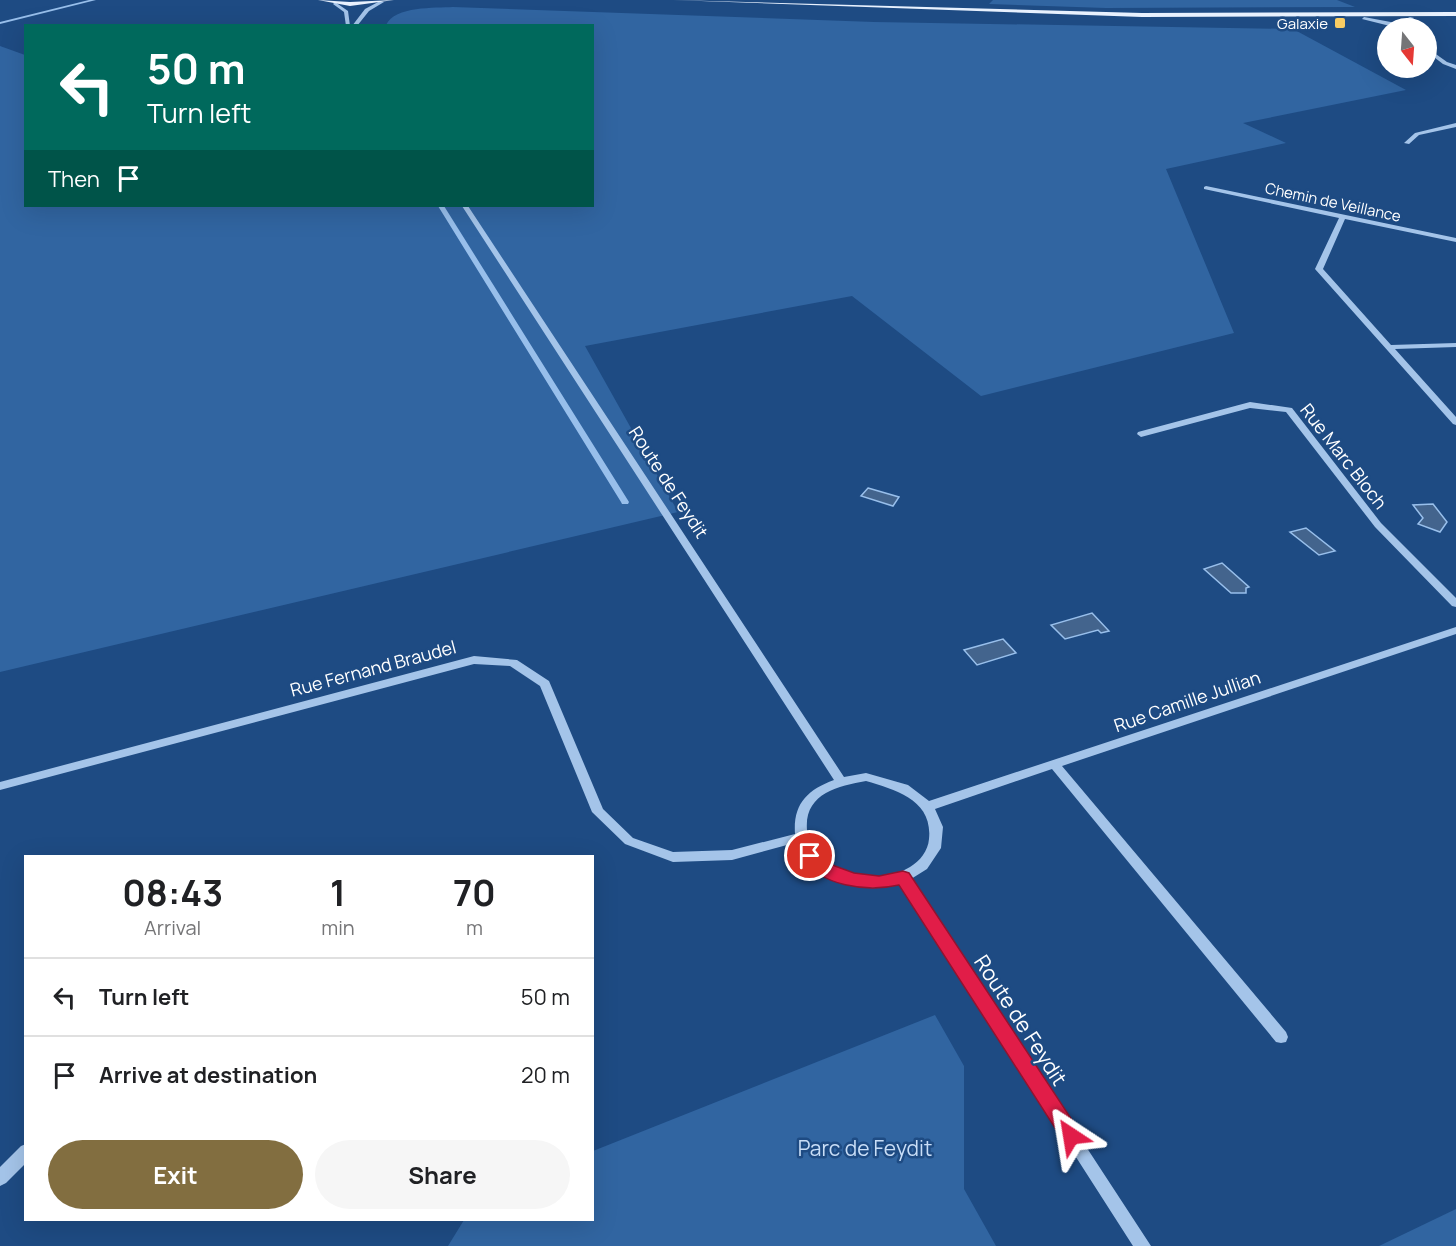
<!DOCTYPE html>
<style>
:root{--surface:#fff;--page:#f6f6f6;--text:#202124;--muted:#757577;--line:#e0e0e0;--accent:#826e40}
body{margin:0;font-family:Manrope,sans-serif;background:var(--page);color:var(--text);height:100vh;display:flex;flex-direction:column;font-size:22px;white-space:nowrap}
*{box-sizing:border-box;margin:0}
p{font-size:20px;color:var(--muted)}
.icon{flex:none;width:33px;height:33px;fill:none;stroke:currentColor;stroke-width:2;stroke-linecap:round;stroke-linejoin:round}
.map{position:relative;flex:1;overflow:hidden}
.drawer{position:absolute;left:24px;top:855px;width:570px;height:366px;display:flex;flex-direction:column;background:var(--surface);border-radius:0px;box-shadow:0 6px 24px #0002}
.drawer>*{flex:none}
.top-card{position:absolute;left:24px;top:24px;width:570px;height:183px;border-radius:0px;box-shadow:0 6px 24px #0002;background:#00695c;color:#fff;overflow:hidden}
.needle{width:39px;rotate:163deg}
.fabs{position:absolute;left:1377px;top:18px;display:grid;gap:12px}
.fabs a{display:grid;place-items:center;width:60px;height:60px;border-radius:50%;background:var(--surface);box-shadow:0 6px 24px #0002;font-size:30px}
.pin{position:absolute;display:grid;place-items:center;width:51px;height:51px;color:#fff;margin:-26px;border:3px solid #fff;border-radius:50%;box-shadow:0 2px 6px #0007}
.me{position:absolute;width:66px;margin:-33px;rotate:327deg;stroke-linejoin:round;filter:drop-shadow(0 0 4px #0008)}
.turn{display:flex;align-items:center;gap:21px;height:126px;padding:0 24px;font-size:27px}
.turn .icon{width:78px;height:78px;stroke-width:2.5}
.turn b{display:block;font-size:42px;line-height:51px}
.then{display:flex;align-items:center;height:57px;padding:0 24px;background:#0003;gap:12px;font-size:22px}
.eta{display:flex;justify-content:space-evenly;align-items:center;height:102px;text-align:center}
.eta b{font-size:36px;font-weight:700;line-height:42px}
.cta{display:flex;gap:12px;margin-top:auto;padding:12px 24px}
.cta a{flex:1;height:69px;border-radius:36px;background:var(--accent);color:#fff;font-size:24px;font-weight:700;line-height:69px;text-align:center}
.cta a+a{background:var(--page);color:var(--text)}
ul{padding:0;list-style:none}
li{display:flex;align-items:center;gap:18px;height:78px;padding:0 24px;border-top:2px solid var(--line)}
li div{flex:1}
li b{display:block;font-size:22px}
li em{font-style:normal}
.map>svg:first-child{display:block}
.green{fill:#3165a1}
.water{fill:#43648d;stroke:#98bfeb;stroke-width:1.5}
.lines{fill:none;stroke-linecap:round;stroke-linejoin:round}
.stream{fill:#98bfeb;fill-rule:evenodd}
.minor{fill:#a4c4e9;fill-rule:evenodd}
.major{fill:#e8f1fe;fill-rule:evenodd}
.route{fill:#e11d48;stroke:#92132f;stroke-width:1.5}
.poi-dot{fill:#f9cc63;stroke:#1e4b83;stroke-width:2}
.labels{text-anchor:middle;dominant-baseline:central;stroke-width:5;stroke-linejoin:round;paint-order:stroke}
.far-poi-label{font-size:15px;fill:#fff;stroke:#1e4b83;text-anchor:end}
.far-street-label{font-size:15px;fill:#fff;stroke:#1e4b83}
.street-label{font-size:18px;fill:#fff;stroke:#1e4b83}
.near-street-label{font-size:21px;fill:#fff;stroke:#1e4b83}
.near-park-label{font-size:21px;fill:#c9def7;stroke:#1e4b83}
</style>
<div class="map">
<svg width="1456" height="1246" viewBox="0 0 1456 1246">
<rect width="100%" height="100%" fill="#1e4b83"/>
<g class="green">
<path d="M 993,0 L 1337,0 L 1355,7 L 1106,8 L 989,4 Z"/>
<path d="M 453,7 L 874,22 L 1293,29 L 1406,90 L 1243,123 L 1286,143 L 1166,169 L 1234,333 L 981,396 L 852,296 L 585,346 L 678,512 L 0,672 L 0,46 L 25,55 L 26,206 L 592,206 L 592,26 L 386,25 C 395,6 435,8 453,7 Z"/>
<path d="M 935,1015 L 964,1066 L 964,1189 L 996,1246 L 448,1246 L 464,1220 L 592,1220 L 593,1151 Z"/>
<path d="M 1456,1209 L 1456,1246 L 1379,1246 Z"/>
</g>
<g class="water">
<path d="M 868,488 L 899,497 L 893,506 L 861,496 Z"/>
<path d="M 1433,504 L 1447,522 L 1440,532 L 1418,524 L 1423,518 L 1413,505 Z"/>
<path d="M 1306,528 L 1335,551 L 1319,555 L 1290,532 Z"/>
<path d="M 1222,563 L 1249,587 L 1246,588 L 1246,593 L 1231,593 L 1204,569 Z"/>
<path d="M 1092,613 L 1109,631 L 1101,633 L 1098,630 L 1065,639 L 1051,625 Z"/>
<path d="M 1003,639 L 1016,653 L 977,665 L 964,650 Z"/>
</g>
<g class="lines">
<g class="stream">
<path d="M 89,0 L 96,0 L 0,24 L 0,22 Z"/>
<path d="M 438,206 L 444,206 L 629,502 L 628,504 L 622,504 L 621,502 Z"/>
</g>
<g class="minor">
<path d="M 380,1 L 384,2 L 369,11 L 357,26 L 352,26 L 365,9 Z"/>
<path d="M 335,2 L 348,11 L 350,26 L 346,26 L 344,12 L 333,4 Z"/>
<path d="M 1364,17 L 1396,23 L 1410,17 L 1414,18 L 1400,25 L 1403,28 L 1398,28 L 1362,19 Z"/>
<path d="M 1426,47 L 1447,62 L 1456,65 L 1456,69 L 1443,64 L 1426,51 Z"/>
<path d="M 1456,123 L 1456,127 L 1419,135 L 1409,144 L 1404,143 L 1415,133 Z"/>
<path d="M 1206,186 L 1456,238 L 1456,242 L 1345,219 L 1323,269 L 1391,345 L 1456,343 L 1456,347 L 1395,349 L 1456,417 L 1456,425 L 1453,424 L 1315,269 L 1339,218 L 1204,189 L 1204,187 Z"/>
<path d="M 462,206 L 468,206 L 844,777 L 866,773 L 908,785 L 929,801 L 1456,627 L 1456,634 L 1062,766 L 1286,1032 L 1288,1037 L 1286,1042 L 1281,1043 L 1276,1042 L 1052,769 L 935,809 L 943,827 L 941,848 L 927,869 L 911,879 L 1151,1246 L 1133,1246 L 901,884 C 893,885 885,887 877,888 C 870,888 864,886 858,885 C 829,879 809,871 798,842 L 732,860 L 673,862 L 625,844 L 592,812 L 540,686 L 510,666 L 474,664 L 0,790 L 0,782 L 474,656 L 517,660 L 549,681 L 603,809 L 633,838 L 673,852 L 732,850 L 795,834 C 793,804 807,790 834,780 ZM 866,781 C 896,790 933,800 929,839 C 928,851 920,861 910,867 C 883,884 839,879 817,855 C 812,849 808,838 807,830 C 804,794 837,786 866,781 Z"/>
<path d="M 1250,402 L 1292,408 L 1381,523 L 1456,598 L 1456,607 L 1452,606 L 1375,527 L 1286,412 L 1250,408 L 1141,437 L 1137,434 L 1138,432 Z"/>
<path d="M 26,1144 L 26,1163 L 6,1183 L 0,1186 L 0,1167 L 21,1146 Z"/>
</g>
<g class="major">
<path d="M 318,0 L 350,2 L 394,0 L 350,6 Z"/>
<path d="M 673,0 L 1142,13 L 1456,12 L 1456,16 L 1142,17 Z"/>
</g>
</g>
<path class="route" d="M 810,849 L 835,866 L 854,873 L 879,876 L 903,871 L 909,873 L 1078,1129 L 1081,1136 L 1078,1142 L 1071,1145 L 1064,1142 L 899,885 C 868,892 819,887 802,856 L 804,851 Z"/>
<rect class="poi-dot" x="1334" y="17" width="12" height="12" rx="3"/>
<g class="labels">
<g class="far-poi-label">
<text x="1328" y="23">Galaxie</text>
</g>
<g class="far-street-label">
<text transform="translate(1333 202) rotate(12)">Chemin de Veillance</text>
</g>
<g class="street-label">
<text transform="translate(1344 456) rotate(52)">Rue Marc Bloch</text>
<text transform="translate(669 482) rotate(57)">Route de Feydit</text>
<text transform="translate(373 668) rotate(-15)">Rue Fernand Braudel</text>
<text transform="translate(1187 701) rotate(-19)">Rue Camille Jullian</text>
</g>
<g class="near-street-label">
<text transform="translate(1021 1020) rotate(57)">Route de Feydit</text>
</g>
<g class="near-park-label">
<text x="865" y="1148">Parc de Feydit</text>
</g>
</g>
</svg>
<div class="fabs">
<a><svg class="needle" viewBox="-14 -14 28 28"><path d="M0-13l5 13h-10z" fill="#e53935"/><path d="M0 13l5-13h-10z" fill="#757577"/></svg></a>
</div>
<div class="pin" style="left:810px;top:856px;background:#d93025"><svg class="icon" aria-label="arrive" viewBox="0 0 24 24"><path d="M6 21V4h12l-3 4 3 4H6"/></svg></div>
<svg class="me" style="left:1071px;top:1136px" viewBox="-20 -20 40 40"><path d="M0-17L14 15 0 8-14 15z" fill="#e11d48" stroke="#fff" stroke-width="4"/></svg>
<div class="top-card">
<div class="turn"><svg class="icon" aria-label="left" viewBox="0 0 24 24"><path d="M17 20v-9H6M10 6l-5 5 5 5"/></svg><div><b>50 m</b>Turn left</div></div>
<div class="then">Then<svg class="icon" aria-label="arrive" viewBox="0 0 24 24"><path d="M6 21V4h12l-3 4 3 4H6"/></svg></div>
</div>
<section class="drawer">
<div class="eta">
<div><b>08:43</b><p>Arrival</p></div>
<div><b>1</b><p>min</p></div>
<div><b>70</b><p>m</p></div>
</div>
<ul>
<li><svg class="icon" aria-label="left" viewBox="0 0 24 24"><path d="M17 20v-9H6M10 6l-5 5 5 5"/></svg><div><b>Turn left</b></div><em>50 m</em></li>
<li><svg class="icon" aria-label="arrive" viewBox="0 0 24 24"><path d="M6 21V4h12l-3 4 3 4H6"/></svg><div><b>Arrive at destination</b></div><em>20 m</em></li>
</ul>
<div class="cta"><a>Exit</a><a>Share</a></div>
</section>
</div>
